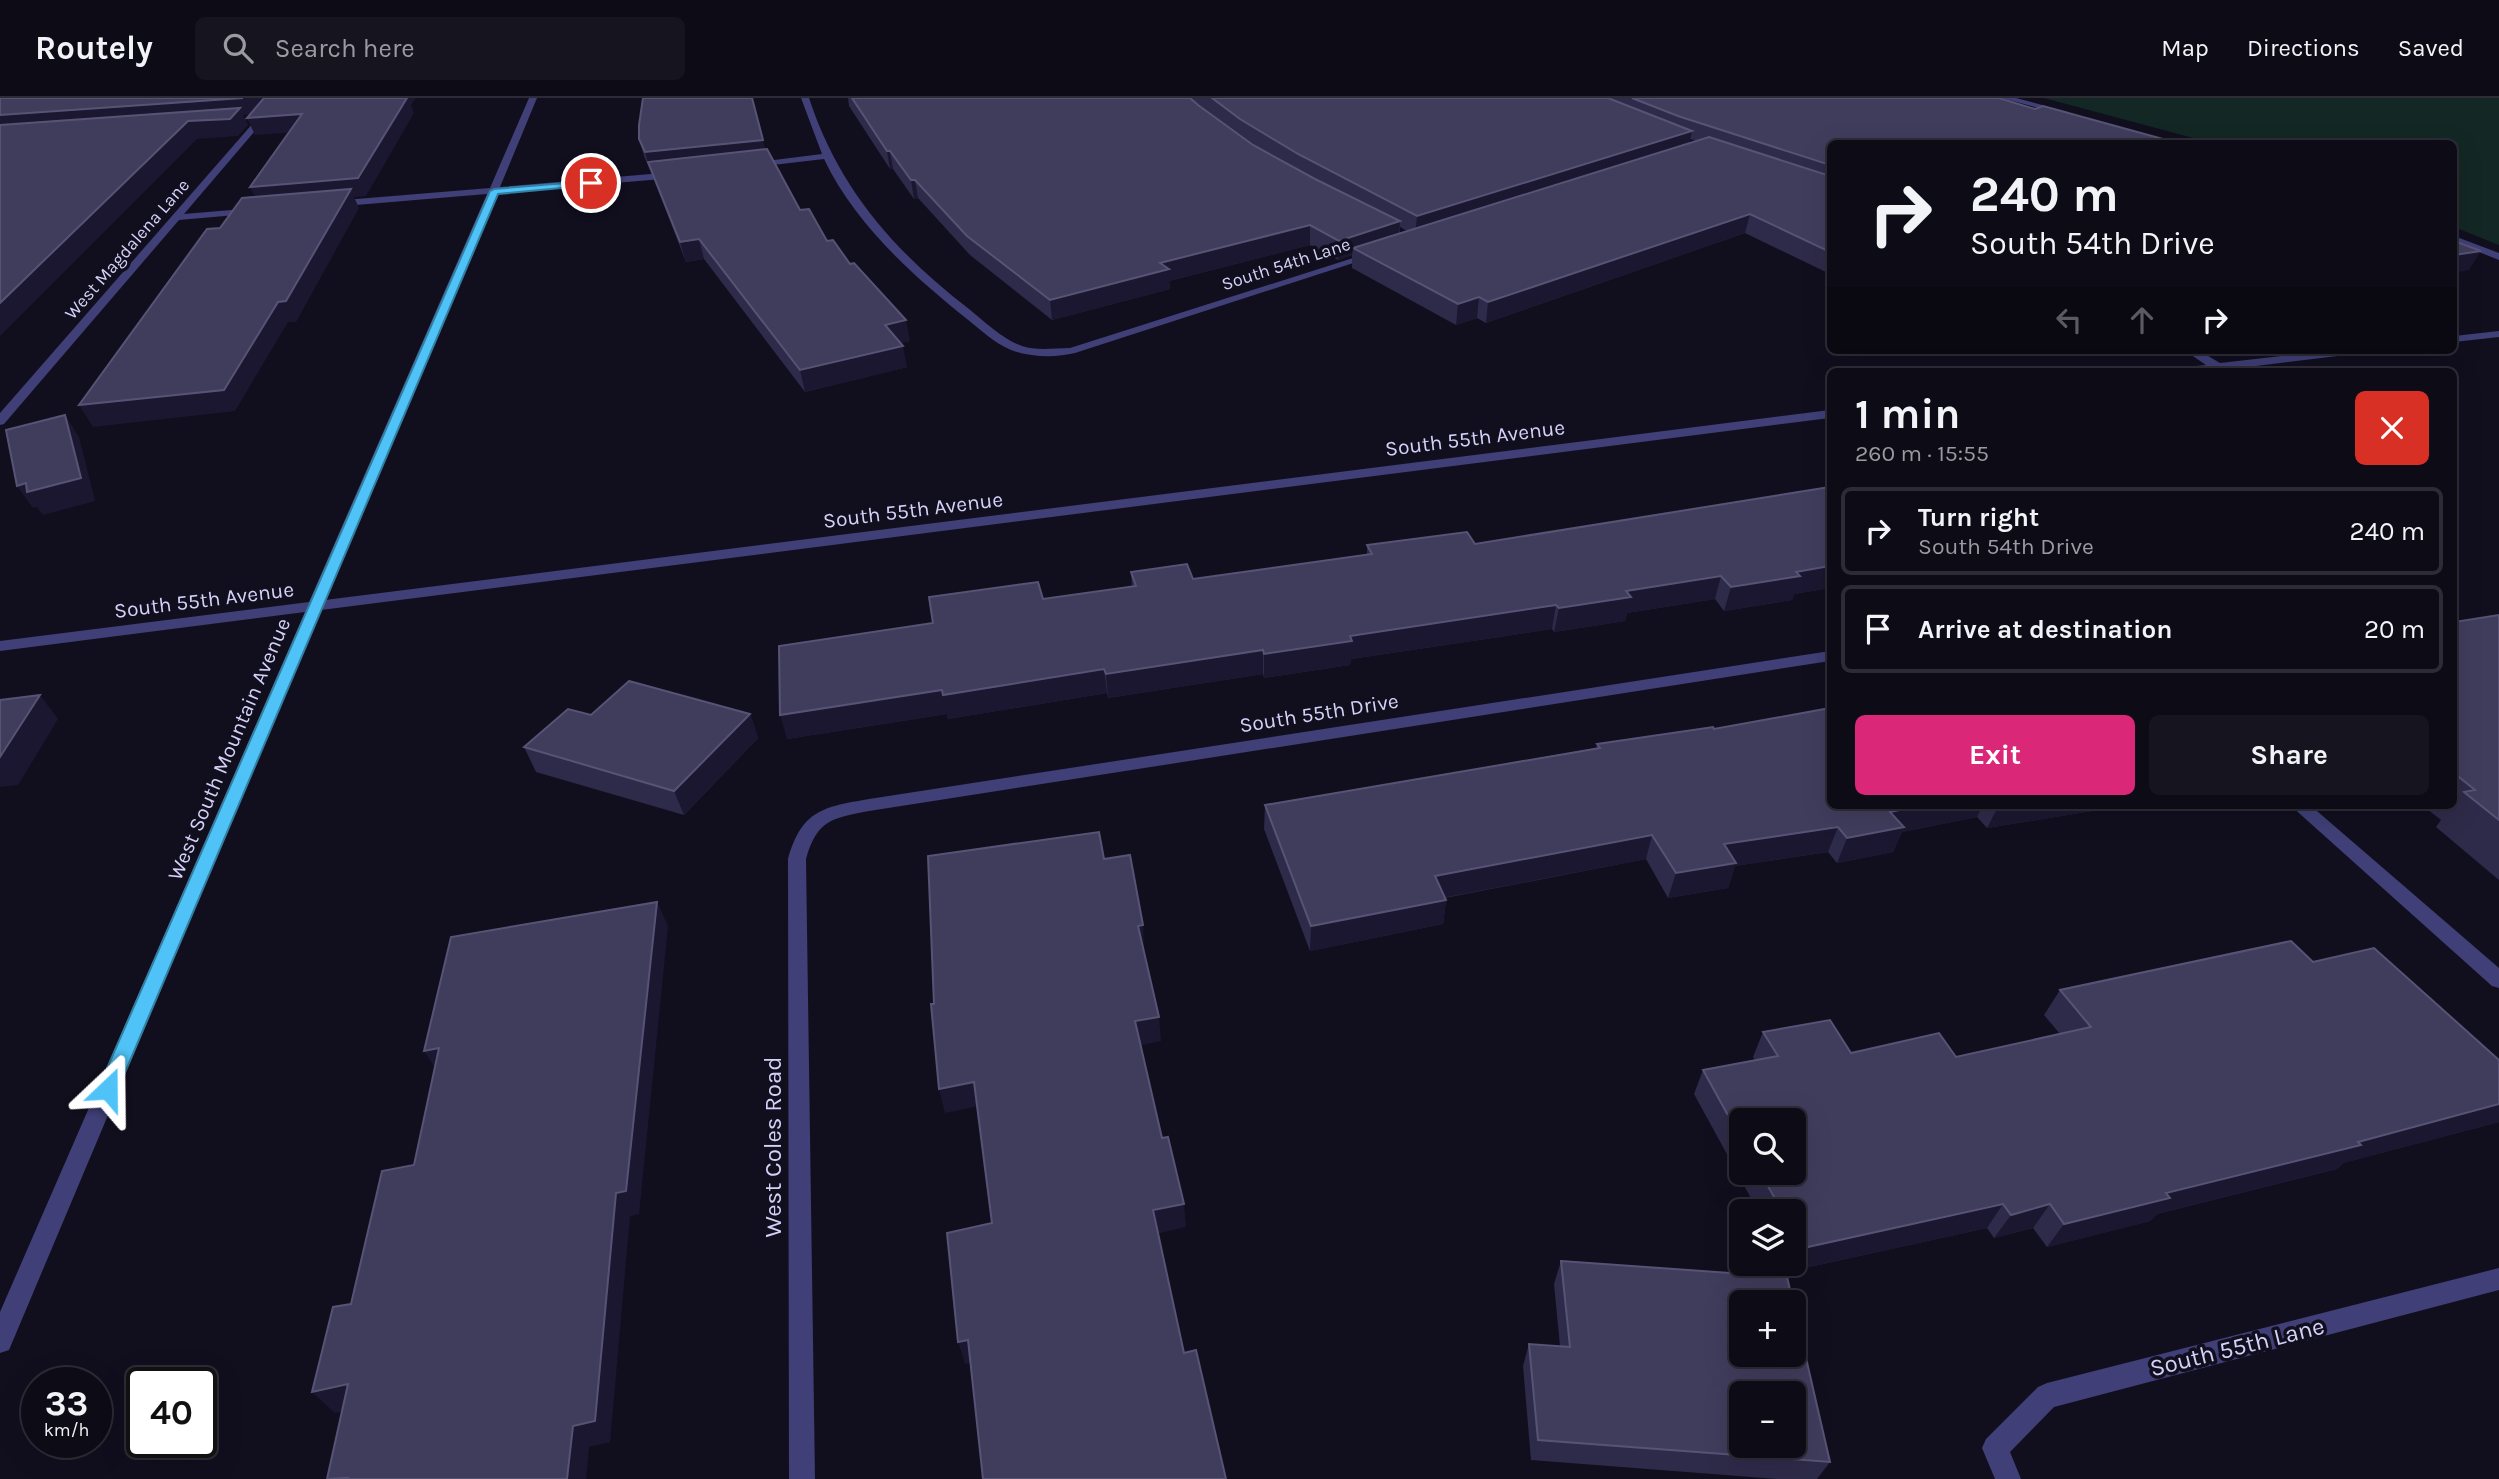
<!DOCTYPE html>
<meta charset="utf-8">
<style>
:root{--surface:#0d0b16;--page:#16141f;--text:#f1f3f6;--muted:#9a9ba1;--line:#2d2b35;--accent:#db2777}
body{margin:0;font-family:Karla,sans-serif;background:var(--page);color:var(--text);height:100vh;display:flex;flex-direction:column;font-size:26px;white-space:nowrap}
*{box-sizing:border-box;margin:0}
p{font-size:23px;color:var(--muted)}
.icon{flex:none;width:38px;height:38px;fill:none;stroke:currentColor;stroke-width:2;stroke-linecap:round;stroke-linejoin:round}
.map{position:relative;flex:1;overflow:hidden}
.side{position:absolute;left:1827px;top:270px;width:630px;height:441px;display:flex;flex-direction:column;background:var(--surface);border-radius:10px;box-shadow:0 7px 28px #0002,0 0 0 2px var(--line)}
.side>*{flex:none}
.banner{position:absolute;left:1827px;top:42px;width:630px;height:214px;border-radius:10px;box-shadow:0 7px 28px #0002,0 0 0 2px var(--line);background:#0d0b16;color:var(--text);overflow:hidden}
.tools{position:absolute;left:1729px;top:1010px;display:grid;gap:14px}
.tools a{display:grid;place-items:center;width:77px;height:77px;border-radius:10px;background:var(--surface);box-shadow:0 7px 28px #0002,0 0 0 2px var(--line);font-size:35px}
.speed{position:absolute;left:21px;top:1269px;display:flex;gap:14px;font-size:35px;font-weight:700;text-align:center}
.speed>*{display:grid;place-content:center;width:91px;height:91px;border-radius:50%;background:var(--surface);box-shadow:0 7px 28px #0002,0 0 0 2px var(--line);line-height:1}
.speed small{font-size:18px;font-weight:400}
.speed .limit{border:4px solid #111;border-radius:10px;background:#fff;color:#111}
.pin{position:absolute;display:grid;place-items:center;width:60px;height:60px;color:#fff;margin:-30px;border:4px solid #fff;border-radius:50%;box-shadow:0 2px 7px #0007}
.me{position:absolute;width:77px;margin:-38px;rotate:23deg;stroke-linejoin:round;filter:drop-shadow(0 0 5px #0008)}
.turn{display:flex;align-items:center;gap:24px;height:147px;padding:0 28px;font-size:32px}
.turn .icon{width:91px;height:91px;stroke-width:2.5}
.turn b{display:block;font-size:49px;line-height:60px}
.lanes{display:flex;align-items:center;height:66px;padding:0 28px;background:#0003;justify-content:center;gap:35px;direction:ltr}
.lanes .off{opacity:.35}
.round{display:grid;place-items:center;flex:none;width:74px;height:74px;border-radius:10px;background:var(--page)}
.headline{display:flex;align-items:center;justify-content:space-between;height:119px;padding:0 28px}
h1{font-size:42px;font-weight:700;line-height:52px}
.button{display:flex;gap:14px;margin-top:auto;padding:14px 28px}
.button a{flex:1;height:80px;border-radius:10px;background:var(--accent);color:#fff;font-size:28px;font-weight:700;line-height:80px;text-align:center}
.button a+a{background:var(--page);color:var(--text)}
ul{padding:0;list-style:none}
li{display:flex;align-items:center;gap:21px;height:88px;margin:0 14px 10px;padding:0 14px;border:4px solid var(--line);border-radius:10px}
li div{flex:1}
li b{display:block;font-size:26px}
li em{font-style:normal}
header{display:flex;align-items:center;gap:42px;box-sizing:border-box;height:98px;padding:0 35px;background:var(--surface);border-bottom:2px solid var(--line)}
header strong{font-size:33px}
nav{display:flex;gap:38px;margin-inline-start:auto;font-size:24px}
.search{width:490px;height:63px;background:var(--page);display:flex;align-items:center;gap:18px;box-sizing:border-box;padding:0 24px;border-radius:10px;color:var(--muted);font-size:26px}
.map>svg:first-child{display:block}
.green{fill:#132725}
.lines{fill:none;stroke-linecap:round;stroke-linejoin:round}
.minor{fill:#403f77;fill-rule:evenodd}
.wall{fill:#2e2a49;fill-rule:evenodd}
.shaded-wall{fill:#1b1730}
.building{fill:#403c5c;stroke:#575375;stroke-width:2;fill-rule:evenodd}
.route{fill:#4fc3f7;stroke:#337fa1;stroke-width:2}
.labels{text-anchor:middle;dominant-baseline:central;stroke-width:7;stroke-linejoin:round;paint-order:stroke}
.far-street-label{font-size:18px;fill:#d4d1f9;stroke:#110f1e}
.street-label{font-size:21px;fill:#d4d1f9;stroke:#110f1e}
.near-street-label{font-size:24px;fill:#d4d1f9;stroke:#110f1e}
</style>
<header>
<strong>Routely</strong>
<div class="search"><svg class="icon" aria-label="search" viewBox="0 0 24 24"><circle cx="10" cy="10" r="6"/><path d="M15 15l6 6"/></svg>Search here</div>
<nav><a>Map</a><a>Directions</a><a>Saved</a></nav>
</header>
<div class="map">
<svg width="2499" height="1381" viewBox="0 0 2499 1381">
<rect width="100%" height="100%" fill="#110f1e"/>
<path class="green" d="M 2044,0 L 2499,0 L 2499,147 L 2454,129 L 2454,46 L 2212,45 Z"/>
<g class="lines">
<g class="minor">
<path d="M 275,0 L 283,0 L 184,116 L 255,110 L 260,113 L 258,115 L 179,122 L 4,326 L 0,327 L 0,315 Z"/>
<path d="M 529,0 L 537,0 L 500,89 L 674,74 L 679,77 L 674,80 L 497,95 L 325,502 L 1830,312 L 1830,320 L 321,512 L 9,1252 L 0,1255 L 0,1214 L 305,514 L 0,553 L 0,543 L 309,504 L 487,96 L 332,109 L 327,106 L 332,103 L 490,90 Z"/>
<path d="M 801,0 L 809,0 C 839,91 894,153 969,211 C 985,224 1002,241 1022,248 C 1037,253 1054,250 1070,250 L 1369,155 L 1378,157 L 1075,255 C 1055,260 1030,259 1011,252 C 994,245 981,232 967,221 C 912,177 855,126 824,61 L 747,70 L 747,66 L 750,65 L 822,56 Z"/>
<path d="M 2002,0 L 2016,0 L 2068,14 L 2064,17 Z"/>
<path d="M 2454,138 L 2499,155 L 2499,162 L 2454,144 Z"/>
<path d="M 2499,233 L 2499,239 L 2454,244 L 2454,238 Z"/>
<path d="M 2184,252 L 2198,252 L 2220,265 L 2333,252 L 2368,252 L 2362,255 L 2216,273 L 2180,273 L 2186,269 L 2206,267 Z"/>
<path d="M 1830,553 L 1830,563 L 869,713 C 832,720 817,722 806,761 L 815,1381 L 789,1381 L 788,761 C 802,712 823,709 869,701 Z"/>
<path d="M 2290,707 L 2310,707 L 2499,870 L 2499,890 L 2492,888 Z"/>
<path d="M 2499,1170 L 2499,1192 L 2054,1309 L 2010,1354 L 2021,1381 L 1995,1381 L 1982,1350 L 1986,1341 L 2038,1289 L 2047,1285 Z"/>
</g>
</g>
<g class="wall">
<path d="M 848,0 L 1999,0 L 2035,11 L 2181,46 L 1830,46 L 1830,176 L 1745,135 L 1486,225 L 1477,220 L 1456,227 L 1352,170 L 1352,157 L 1338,162 L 1310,147 L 1169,183 L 1170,191 L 1052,222 L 970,157 L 918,100 L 914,101 L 893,71 L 890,71 L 849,8 ZM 1690,41 L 1697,43 L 1689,45 ZM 1400,129 L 1407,133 L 1400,135 Z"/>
<path d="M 639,41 L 765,52 L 800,112 L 827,143 L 850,166 L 910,243 L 901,245 L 907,269 L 805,294 L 704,161 L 686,164 L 654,82 L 651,72 L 650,72 L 644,58 Z"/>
<path d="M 1830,389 L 1830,490 L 1794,496 L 1792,502 L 1724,513 L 1715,501 L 1627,515 L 1625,523 L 1554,534 L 1552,531 L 1351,561 L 1350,567 L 1264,580 L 1263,576 L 1108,600 L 1107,595 L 948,621 L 947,616 L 787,641 L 933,525 L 1043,501 L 1132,489 L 1131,474 L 1193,481 L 1367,457 L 1367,447 L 1475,446 Z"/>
<path d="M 2499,517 L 2499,782 L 2436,729 L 2441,722 L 2422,707 L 2454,707 L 2454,524 Z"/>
<path d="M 750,616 L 758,640 L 684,717 L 536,674 L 524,649 L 591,617 Z"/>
<path d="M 1714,631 L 1830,707 L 2101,707 L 2098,712 L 1987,730 L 1977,719 L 1902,734 L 1893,754 L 1837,765 L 1828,754 L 1735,768 L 1728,790 L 1668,800 L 1646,761 L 1445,800 L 1446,802 L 1443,826 L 1310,853 L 1264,731 L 1265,707 L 1596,650 L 1597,646 Z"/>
<path d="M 2313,864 L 2499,962 L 2499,1024 L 2343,1065 L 2337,1071 L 2157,1116 L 2150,1123 L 2047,1149 L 2033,1130 L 1994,1140 L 1987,1130 L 1791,1173 L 1787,1166 L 1794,1166 L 1794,1113 L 1758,1113 L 1694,996 L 1703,972 L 1755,962 L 1753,959 L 1763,934 L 1851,955 L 1956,959 L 2060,936 L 2044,917 L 2060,892 ZM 1741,1022 L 1794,1074 L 1741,1074 Z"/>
<path d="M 1561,1163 L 1830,1364 L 1817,1381 L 1777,1381 L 1531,1362 L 1523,1268 L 1529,1246 L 1560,1248 L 1554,1186 Z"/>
</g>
<g class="shaded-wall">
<path d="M 243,0 L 271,0 L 257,16 L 243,17 L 248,27 L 238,38 L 197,41 L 0,238 L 0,17 Z"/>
<path d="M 399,0 L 416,0 L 411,7 L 414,15 L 366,98 L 354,99 L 359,110 L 296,224 L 288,224 L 235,313 L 93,329 L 79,307 L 259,107 L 250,89 Z"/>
<path d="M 302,16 L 310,33 L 255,37 L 247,20 Z"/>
<path d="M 1692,33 L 1688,51 L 1415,137 L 1417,118 Z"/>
<path d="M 763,42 L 767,59 L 648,64 L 651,72 L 650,72 L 645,54 Z"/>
<path d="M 887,53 L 890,53 L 893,71 L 890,71 Z"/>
<path d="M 911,82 L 915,82 L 918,100 L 914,101 Z"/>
<path d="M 1750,116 L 1745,135 L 1486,225 L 1488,204 Z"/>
<path d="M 1400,123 L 1399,142 L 1353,150 L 1352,157 L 1338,162 L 1339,143 Z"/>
<path d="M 1310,127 L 1310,147 L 1169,183 L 1170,191 L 1052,222 L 1050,202 L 1160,165 Z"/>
<path d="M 699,141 L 704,161 L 686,164 L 680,144 Z"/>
<path d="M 2481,153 L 2469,172 L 2454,175 L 2454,157 Z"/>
<path d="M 1479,199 L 1477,220 L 1456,227 L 1458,206 Z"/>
<path d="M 906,222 L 910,243 L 889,248 L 885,227 Z"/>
<path d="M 903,248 L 907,269 L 805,294 L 800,272 Z"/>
<path d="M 65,317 L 79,339 L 95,403 L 43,417 L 37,409 L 33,410 L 17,388 Z"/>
<path d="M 1830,468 L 1830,490 L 1794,496 L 1792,502 L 1724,513 L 1731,489 L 1796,474 Z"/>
<path d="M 1721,478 L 1715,501 L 1627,515 L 1625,523 L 1554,534 L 1559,510 L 1626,493 Z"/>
<path d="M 1556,507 L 1552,531 L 1351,561 L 1350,567 L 1264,580 L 1264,556 L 1350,538 Z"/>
<path d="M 1263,552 L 1263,576 L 1108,600 L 1106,576 Z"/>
<path d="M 1104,571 L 1107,595 L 948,621 L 947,616 L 787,641 L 780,617 L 942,592 Z"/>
<path d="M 40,597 L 58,621 L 18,687 L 0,689 L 0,659 Z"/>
<path d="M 750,616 L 758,640 L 684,717 L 674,693 Z"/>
<path d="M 1923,707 L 1983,707 L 1977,719 L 1902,734 L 1893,754 L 1837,765 L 1847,740 L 1890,714 Z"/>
<path d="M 1999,707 L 2101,707 L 2098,712 L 1987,730 Z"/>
<path d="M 1838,729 L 1828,754 L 1735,768 L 1728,790 L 1668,800 L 1676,775 L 1724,746 Z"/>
<path d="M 1652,737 L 1646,761 L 1431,802 L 1435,778 Z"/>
<path d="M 1446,802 L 1443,826 L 1310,853 L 1311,828 Z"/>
<path d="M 657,804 L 668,828 L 639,1116 L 630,1118 L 610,1344 L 589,1349 L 586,1381 L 567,1381 L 573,1328 L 616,1095 Z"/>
<path d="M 1143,827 L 1144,852 L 1140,852 L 1138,828 Z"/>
<path d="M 1159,919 L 1161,943 L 1137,948 L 1135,923 Z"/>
<path d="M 439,950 L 440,977 L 424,953 Z"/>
<path d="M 974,984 L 979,1008 L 945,1015 L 939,991 Z"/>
<path d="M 2499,1006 L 2499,1024 L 2343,1065 L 2337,1071 L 2157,1116 L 2150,1123 L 2047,1149 L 2064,1126 L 2166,1095 Z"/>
<path d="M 1184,1106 L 1186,1129 L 1156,1136 L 1153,1112 Z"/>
<path d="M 2003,1106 L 1987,1130 L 1791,1173 L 1803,1150 Z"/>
<path d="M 2050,1106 L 2033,1130 L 1994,1140 L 2011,1117 Z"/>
<path d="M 968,1242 L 975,1263 L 965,1266 L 958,1244 Z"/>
<path d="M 348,1286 L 370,1308 L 335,1315 L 312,1294 Z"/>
</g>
<g class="building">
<path d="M 0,0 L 243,0 L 0,17 Z"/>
<path d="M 264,0 L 407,0 L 358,80 L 250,89 L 302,16 L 247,20 Z"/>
<path d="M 643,0 L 752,0 L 763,42 L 645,54 L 639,41 L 639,27 Z"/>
<path d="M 852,0 L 1190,0 L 1198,7 L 1253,47 L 1315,81 L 1400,123 L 1339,143 L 1310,127 L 1160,165 L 1169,171 L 1050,202 L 967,138 L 915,82 L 911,82 L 890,53 L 887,53 Z"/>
<path d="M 1212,0 L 1608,0 L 1692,33 L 1417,118 L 1298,56 L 1240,21 Z"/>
<path d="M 1632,0 L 1999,0 L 2035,11 L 2043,8 L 2181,46 L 1830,46 L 1830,67 L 1678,18 Z"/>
<path d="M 240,10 L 230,21 L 188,23 L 0,205 L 0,27 Z"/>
<path d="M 1709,39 L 1830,78 L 1830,154 L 1750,116 L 1488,204 L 1479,199 L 1458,206 L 1353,150 Z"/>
<path d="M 767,51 L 800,112 L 809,111 L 827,143 L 833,142 L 850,166 L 854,165 L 906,222 L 885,227 L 903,248 L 800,272 L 699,141 L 680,144 L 648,64 Z"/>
<path d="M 351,91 L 286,203 L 278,204 L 224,292 L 79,307 L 207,131 L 220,130 L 242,100 Z"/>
<path d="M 2454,143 L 2481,153 L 2454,157 Z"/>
<path d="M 65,317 L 81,380 L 27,394 L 26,385 L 17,388 L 6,332 Z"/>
<path d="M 1830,389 L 1830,468 L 1796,474 L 1800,478 L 1731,489 L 1721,478 L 1626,493 L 1631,499 L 1559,510 L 1556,507 L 1350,538 L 1352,543 L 1264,556 L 1263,552 L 1106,576 L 1104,571 L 943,597 L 942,592 L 780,617 L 779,548 L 933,525 L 929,499 L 1038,484 L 1043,501 L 1136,488 L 1131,474 L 1187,466 L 1193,481 L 1372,456 L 1367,447 L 1467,434 L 1475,446 Z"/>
<path d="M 2499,517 L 2499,722 L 2464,694 L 2475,692 L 2454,675 L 2454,524 Z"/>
<path d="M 629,583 L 750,616 L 674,693 L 524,649 L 568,611 L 591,617 Z"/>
<path d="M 40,597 L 0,659 L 0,602 Z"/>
<path d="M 1830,610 L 1830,707 L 1923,707 L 1890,714 L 1904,729 L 1847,740 L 1838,729 L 1724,746 L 1736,765 L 1676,775 L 1652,737 L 1435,778 L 1446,802 L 1311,828 L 1265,707 L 1600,650 L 1597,646 L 1713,629 L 1714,631 Z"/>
<path d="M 1099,734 L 1104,761 L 1130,757 L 1143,827 L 1138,828 L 1159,919 L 1135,923 L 1162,1040 L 1168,1039 L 1184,1106 L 1153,1112 L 1184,1255 L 1196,1252 L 1226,1381 L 983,1381 L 968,1242 L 958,1244 L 947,1135 L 992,1125 L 974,984 L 939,991 L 931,906 L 934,906 L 928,758 Z"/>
<path d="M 657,804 L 626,1093 L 616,1095 L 595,1323 L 573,1328 L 567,1381 L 346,1381 L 347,1380 L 327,1381 L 348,1286 L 312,1294 L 333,1209 L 351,1206 L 382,1073 L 414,1067 L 439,950 L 424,953 L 451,839 Z"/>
<path d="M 2291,843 L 2313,864 L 2374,850 L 2499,962 L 2499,1006 L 2358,1044 L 2361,1047 L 2166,1095 L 2170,1100 L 2064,1126 L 2050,1106 L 2011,1117 L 2003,1106 L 1803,1150 L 1794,1134 L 1794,1113 L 1782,1113 L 1760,1074 L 1794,1074 L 1794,1022 L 1741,1022 L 1741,1041 L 1703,972 L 1778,958 L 1763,934 L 1830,922 L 1851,955 L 1939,935 L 1956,959 L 2091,929 L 2060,892 Z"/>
<path d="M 1561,1163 L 1787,1179 L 1793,1204 L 1741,1204 L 1741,1256 L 1794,1256 L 1794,1208 L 1830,1364 L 1538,1342 L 1529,1246 L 1570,1249 ZM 1741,1295 L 1794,1295 L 1794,1348 L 1741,1348 Z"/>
</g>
<path class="route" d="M 591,83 L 594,87 L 498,96 L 118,991 L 115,997 L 108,999 L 101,997 L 98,991 L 490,93 L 494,91 Z"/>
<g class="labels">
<g class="far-street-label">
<text transform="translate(127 151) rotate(-49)">West Magdalena Lane</text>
<text transform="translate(1286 166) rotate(-18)">South 54th Lane</text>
</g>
<g class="street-label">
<text transform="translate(1475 340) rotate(-7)">South 55th Avenue</text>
<text transform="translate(913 412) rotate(-7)">South 55th Avenue</text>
<text transform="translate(204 502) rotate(-7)">South 55th Avenue</text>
<text transform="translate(1319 615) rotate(-9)">South 55th Drive</text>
<text transform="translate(229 651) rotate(-67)">West South Mountain Avenue</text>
</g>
<g class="near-street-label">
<text transform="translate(773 1049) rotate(-90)">West Coles Road</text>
<text transform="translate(2237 1249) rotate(-14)">South 55th Lane</text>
</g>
</g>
</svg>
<div class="tools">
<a><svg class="icon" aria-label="search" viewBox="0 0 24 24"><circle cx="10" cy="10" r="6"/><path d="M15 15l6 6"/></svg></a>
<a><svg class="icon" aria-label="layers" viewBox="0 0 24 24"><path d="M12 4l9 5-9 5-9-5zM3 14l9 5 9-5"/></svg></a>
<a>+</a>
<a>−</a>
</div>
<div class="speed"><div>33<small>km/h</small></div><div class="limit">40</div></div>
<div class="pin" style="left:591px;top:85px;background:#d93025"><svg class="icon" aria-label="arrive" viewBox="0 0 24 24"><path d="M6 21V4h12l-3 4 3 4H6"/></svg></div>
<svg class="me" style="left:108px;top:991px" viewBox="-20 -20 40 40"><path d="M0-17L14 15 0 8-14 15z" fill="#4fc3f7" stroke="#fff" stroke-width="4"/></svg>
<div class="banner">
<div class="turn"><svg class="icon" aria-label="right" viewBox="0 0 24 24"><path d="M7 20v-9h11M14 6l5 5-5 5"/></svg><div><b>240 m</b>South 54th Drive</div></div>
<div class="lanes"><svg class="icon off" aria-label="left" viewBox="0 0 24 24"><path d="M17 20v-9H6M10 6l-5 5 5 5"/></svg><svg class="icon off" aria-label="ahead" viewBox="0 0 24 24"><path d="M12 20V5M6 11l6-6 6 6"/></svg><svg class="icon" aria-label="right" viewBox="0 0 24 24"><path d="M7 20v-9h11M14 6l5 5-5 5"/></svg></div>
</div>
<section class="side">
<div class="headline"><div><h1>1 min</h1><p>260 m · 15:55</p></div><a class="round" style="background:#d93025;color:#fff"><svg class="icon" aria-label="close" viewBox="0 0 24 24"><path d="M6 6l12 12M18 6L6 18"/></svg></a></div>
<ul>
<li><svg class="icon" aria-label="right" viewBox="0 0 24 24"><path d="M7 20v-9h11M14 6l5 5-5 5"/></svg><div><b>Turn right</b><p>South 54th Drive</p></div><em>240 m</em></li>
<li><svg class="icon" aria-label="arrive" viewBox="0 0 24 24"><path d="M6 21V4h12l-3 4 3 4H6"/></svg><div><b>Arrive at destination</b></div><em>20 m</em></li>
</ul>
<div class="button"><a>Exit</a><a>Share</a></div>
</section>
</div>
